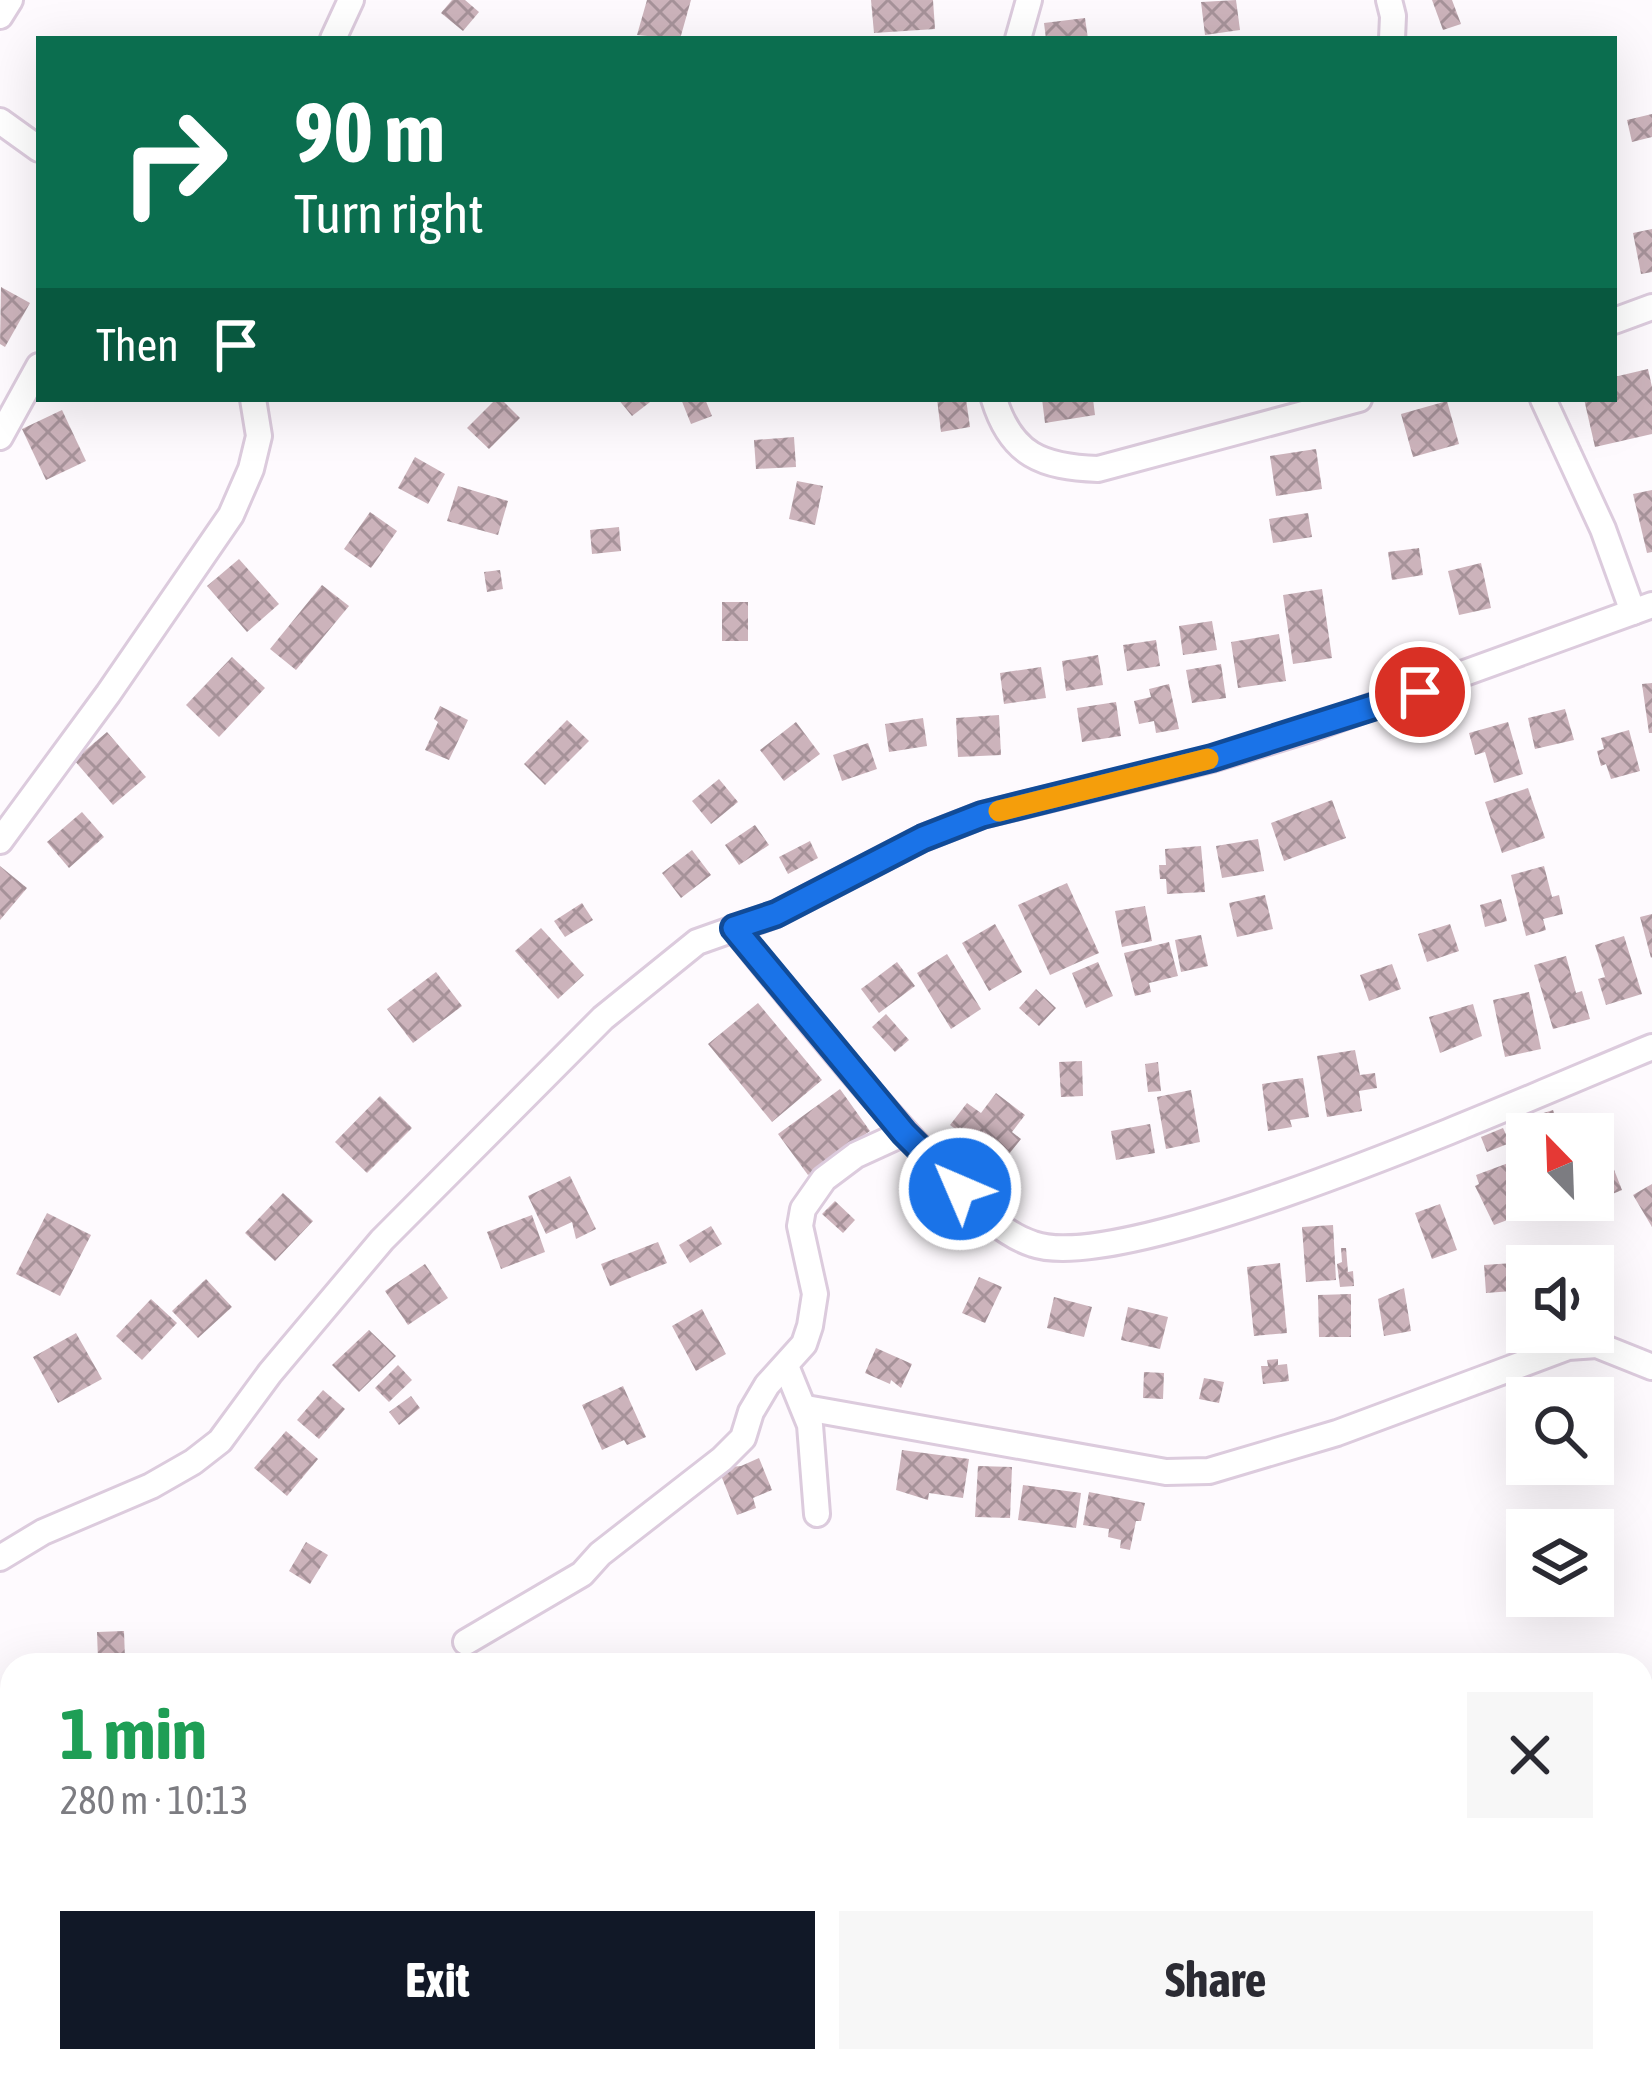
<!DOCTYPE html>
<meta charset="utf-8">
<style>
:root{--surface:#fff;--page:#f7f7f7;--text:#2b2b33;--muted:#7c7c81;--accent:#111827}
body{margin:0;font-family:"Asap Condensed",sans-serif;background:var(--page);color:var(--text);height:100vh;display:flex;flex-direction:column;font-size:45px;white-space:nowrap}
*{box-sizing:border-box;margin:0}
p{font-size:39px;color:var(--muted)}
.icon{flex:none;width:66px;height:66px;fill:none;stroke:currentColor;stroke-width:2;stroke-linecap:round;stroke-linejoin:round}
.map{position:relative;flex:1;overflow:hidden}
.sheet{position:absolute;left:0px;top:1653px;width:1653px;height:420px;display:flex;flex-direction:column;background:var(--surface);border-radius:36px 36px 0 0;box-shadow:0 12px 48px #0002}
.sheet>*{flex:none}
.top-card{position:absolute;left:36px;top:36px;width:1581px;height:366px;border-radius:0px;box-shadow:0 12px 48px #0002;background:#0b6e4f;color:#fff;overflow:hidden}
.needle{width:78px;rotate:337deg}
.tools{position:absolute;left:1506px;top:1113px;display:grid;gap:24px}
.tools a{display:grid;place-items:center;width:108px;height:108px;border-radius:0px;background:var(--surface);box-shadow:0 12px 48px #0002;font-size:60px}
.pin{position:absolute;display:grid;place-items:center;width:102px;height:102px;color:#fff;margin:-51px;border:6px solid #fff;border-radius:50%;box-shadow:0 3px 12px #0007}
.me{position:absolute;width:132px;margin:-66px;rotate:315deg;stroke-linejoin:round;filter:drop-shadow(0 0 9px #0008)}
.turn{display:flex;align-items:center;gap:42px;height:252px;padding:0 60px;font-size:54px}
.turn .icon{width:156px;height:156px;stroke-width:2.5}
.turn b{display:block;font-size:84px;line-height:102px}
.then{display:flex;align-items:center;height:114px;padding:0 60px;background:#0003;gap:24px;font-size:45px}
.round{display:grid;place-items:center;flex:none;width:126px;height:126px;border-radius:0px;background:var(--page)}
.headline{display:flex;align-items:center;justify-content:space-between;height:204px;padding:0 60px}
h1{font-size:72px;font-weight:700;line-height:90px;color:#1e9e55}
.cta{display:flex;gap:24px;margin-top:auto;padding:24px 60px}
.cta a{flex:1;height:138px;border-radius:0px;background:var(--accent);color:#fff;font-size:48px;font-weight:700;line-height:138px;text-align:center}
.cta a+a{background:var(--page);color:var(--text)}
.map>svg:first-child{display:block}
.building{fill:url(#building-cross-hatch)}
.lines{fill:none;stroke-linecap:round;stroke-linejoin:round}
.minor-casing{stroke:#dccbdd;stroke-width:30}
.minor{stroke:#fff;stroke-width:24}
.route-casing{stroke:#114b97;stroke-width:30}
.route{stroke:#1a73e8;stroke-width:21}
.slow{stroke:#f59e0b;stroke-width:21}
</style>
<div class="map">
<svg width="1652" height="2073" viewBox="0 0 1652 2073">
<defs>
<pattern id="building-cross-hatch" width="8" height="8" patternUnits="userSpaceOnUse" patternTransform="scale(3)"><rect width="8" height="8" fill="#ccb3bb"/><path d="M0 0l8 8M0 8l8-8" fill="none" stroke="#a69299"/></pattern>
</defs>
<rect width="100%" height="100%" fill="#fefafe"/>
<g class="building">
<path d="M 452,0 L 465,0 L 479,12 L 463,31 L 441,13 Z"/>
<path d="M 647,0 L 691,0 L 680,39 L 637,35 Z"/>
<path d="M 871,0 L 933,0 L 935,29 L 874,33 Z"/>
<path d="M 1236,0 L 1240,30 L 1205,35 L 1201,2 Z"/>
<path d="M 1432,0 L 1452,0 L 1461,24 L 1443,30 Z"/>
<path d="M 1085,18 L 1088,39 L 1046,39 L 1044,23 Z"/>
<path d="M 1652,114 L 1652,137 L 1632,142 L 1627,120 Z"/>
<path d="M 1652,229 L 1652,272 L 1641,274 L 1633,233 Z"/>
<path d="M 1,287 L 30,303 L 5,347 L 0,344 Z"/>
<path d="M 1648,369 L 1652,387 L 1652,434 L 1595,447 L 1584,399 L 1614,399 L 1614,377 Z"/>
<path d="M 496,399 L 501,399 L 520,418 L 489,449 L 467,428 Z"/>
<path d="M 618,399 L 654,399 L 632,416 Z"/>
<path d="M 681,399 L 705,399 L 712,416 L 691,424 Z"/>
<path d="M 937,399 L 966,399 L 970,427 L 941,432 Z"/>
<path d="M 1042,399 L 1093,399 L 1095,415 L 1045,423 Z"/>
<path d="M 1447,401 L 1459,444 L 1413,457 L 1401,414 Z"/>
<path d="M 62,410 L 86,461 L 46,480 L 22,429 Z"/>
<path d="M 794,437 L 796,467 L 756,469 L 754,440 Z"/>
<path d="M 1316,449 L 1322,489 L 1276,496 L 1270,456 Z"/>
<path d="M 415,457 L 445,474 L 428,504 L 398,488 Z"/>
<path d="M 797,481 L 823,486 L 815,525 L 789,519 Z"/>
<path d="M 458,486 L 508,501 L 498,535 L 447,521 Z"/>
<path d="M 1652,490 L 1652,552 L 1647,553 L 1633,494 Z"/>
<path d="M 370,512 L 397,531 L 371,568 L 344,549 Z"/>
<path d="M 1308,513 L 1312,537 L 1273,543 L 1269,519 Z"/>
<path d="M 619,527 L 621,551 L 592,554 L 590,530 Z"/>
<path d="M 1419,548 L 1423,575 L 1392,580 L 1388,552 Z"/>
<path d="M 239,559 L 279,604 L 247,632 L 207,586 Z"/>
<path d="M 1481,563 L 1491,608 L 1459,615 L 1448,571 Z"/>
<path d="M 500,570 L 503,589 L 487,592 L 484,572 Z"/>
<path d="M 322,585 L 349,606 L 296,670 L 270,649 Z"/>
<path d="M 1322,589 L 1332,658 L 1293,664 L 1283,595 Z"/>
<rect x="722" y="602" width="26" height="39"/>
<path d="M 1212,621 L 1217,650 L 1183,655 L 1179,626 Z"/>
<path d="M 1279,634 L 1286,681 L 1238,688 L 1231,642 Z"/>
<path d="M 1156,640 L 1160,666 L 1127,671 L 1123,645 Z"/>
<path d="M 1098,655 L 1103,685 L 1066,691 L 1062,661 Z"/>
<path d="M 232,657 L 265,688 L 219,737 L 186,705 Z"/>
<path d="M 1221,664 L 1226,698 L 1192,703 L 1186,670 Z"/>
<path d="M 1041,667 L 1046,698 L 1004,704 L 1000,673 Z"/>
<path d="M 1652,683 L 1652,733 L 1649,733 L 1642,684 Z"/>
<path d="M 1169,684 L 1179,729 L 1156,733 L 1154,721 L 1139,724 L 1134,701 L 1151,697 L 1149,689 Z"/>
<path d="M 1116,702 L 1121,736 L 1082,742 L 1077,708 Z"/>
<path d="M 440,706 L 468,720 L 449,760 L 425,750 L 438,722 L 434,719 Z"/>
<path d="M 1565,709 L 1574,740 L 1535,749 L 1528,718 Z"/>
<path d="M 999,715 L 1001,755 L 958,757 L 956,718 Z"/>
<path d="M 923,718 L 927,746 L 889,752 L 885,724 Z"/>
<path d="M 567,720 L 589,741 L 545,785 L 524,764 Z"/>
<path d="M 796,722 L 820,754 L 784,781 L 760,750 Z"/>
<path d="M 1508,722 L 1523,774 L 1494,783 L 1485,752 L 1475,755 L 1469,733 Z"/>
<path d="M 1629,730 L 1640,771 L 1611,779 L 1606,764 L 1601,766 L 1597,751 L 1604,749 L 1601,738 Z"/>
<path d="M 107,732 L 146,777 L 113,805 L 74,760 Z"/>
<path d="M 868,743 L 877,769 L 842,781 L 833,755 Z"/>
<path d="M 719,779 L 738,802 L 711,824 L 692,801 Z"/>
<path d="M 1528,788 L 1545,838 L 1502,853 L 1485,802 Z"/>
<path d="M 1332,800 L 1346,838 L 1284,861 L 1271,823 Z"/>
<path d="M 82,812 L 104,837 L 69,868 L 47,842 Z"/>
<path d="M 755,825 L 769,845 L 739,865 L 725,845 Z"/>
<path d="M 1258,839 L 1264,871 L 1222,878 L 1216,846 Z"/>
<path d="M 810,841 L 818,858 L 788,874 L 779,857 Z"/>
<path d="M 1201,846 L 1205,892 L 1167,894 L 1166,879 L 1160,879 L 1159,865 L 1166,865 L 1165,849 Z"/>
<path d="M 692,850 L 711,875 L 681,898 L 662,873 Z"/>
<path d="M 0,866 L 27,888 L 0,920 Z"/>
<path d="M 1544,866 L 1552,897 L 1559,895 L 1563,914 L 1543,919 L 1546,930 L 1526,936 L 1511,875 Z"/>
<path d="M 1067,883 L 1099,953 L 1050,975 L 1018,905 Z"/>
<path d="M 1265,895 L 1273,929 L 1237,937 L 1229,903 Z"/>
<path d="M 1501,899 L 1507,921 L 1485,927 L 1480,905 Z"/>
<path d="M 582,903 L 593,920 L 565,937 L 554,921 Z"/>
<path d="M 1145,906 L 1152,941 L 1122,947 L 1115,911 Z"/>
<path d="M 1652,914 L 1652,957 L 1651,958 L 1640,917 Z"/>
<path d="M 995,924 L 1022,972 L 989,991 L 962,943 Z"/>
<path d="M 1450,924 L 1459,951 L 1427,962 L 1418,934 Z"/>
<path d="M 541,928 L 584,975 L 558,999 L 515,951 Z"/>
<path d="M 1201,935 L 1208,966 L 1181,972 L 1175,940 Z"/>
<path d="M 1624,936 L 1642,994 L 1606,1005 L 1598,979 L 1605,977 L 1595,945 Z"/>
<path d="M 1169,942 L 1178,976 L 1149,983 L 1151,992 L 1135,996 L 1124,953 Z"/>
<path d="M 947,954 L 981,1009 L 951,1029 L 917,973 Z"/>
<path d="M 1566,956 L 1576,993 L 1582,991 L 1590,1019 L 1553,1029 L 1534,965 Z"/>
<path d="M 897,962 L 915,986 L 879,1013 L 861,989 Z"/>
<path d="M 1098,962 L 1113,996 L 1086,1008 L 1072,973 Z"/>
<path d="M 1392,964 L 1401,989 L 1369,1001 L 1360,975 Z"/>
<path d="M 436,972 L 462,1006 L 413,1043 L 387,1009 Z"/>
<path d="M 1036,989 L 1056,1008 L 1039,1026 L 1019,1008 Z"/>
<path d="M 1529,992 L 1541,1049 L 1505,1057 L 1493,1000 Z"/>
<path d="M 758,1003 L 822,1080 L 772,1122 L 708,1044 Z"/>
<path d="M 1473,1004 L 1482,1036 L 1440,1053 L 1429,1017 Z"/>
<path d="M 886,1014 L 909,1040 L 895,1052 L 872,1027 Z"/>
<path d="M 1355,1050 L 1360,1075 L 1375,1073 L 1377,1088 L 1359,1091 L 1362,1111 L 1327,1117 L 1317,1056 Z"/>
<path d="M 1082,1061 L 1083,1096 L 1061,1097 L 1059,1062 Z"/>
<path d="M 1158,1062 L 1161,1091 L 1148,1092 L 1145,1064 Z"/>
<path d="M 1303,1078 L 1309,1117 L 1290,1120 L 1292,1127 L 1268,1131 L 1262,1084 Z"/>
<path d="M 840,1089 L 870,1131 L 808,1175 L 778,1134 Z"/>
<path d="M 1191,1090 L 1200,1142 L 1166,1149 L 1157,1097 Z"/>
<path d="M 996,1093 L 1025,1115 L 1012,1132 L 1021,1139 L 1001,1164 L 950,1125 L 967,1103 L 981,1113 Z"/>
<path d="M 380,1096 L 412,1128 L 367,1173 L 335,1142 Z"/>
<path d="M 1553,1110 L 1560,1130 L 1537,1134 L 1531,1117 Z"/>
<path d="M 1150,1124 L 1155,1153 L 1116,1160 L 1111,1131 Z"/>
<path d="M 1503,1128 L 1510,1143 L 1487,1152 L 1481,1137 Z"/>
<path d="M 1600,1134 L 1622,1190 L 1593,1202 L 1593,1137 Z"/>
<path d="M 1511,1162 L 1529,1212 L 1494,1225 L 1475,1186 L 1479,1184 L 1476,1175 Z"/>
<path d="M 570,1176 L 596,1229 L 576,1239 L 572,1222 L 546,1234 L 528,1196 Z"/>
<path d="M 1652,1184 L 1652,1227 L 1633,1195 Z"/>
<path d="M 283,1193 L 313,1221 L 275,1261 L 245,1233 Z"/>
<path d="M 835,1201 L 855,1220 L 843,1233 L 822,1214 Z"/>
<path d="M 1440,1204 L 1457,1250 L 1432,1259 L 1415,1213 Z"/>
<path d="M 47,1213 L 91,1235 L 60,1296 L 16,1274 Z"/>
<path d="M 532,1215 L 545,1252 L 501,1269 L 487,1232 Z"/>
<path d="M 1333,1225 L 1336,1280 L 1306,1282 L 1302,1227 Z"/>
<path d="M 711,1226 L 722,1244 L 690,1263 L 679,1245 Z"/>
<path d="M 658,1242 L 667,1263 L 610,1286 L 601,1264 Z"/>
<path d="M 1341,1248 L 1346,1248 L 1348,1272 L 1353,1271 L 1354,1286 L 1340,1287 L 1337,1264 L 1342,1262 Z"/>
<path d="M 1533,1252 L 1533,1266 L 1527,1266 L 1527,1290 L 1486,1293 L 1484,1265 L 1513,1263 L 1513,1253 Z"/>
<path d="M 1280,1263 L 1287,1333 L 1254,1336 L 1247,1267 Z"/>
<path d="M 425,1264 L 448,1298 L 408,1325 L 385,1291 Z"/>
<path d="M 979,1277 L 1002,1287 L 985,1323 L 962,1313 Z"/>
<path d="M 206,1279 L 232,1307 L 198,1338 L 172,1311 Z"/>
<path d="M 1404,1288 L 1411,1331 L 1384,1336 L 1378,1299 Z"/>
<path d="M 1351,1294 L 1351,1337 L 1319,1337 L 1318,1295 Z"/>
<path d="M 1054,1297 L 1092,1307 L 1084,1337 L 1047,1328 Z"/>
<path d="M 151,1299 L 177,1323 L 142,1360 L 116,1336 Z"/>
<path d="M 1128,1307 L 1168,1317 L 1160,1349 L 1121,1340 Z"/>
<path d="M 702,1309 L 726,1354 L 696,1371 L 672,1326 Z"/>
<path d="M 369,1330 L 396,1356 L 359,1392 L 332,1365 Z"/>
<path d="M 76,1333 L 102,1379 L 58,1403 L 33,1357 Z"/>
<path d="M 876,1348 L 912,1364 L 901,1388 L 891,1380 L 890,1384 L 865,1373 Z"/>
<path d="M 1278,1359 L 1278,1365 L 1287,1364 L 1289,1381 L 1263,1384 L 1261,1366 L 1268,1366 L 1267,1360 Z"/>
<path d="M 398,1365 L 412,1380 L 389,1402 L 375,1388 Z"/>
<path d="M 1144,1372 L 1164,1373 L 1163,1399 L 1143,1398 Z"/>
<path d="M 1204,1378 L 1224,1382 L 1219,1403 L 1199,1399 Z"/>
<path d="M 623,1386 L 646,1437 L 627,1445 L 624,1440 L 602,1450 L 582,1405 Z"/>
<path d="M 323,1390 L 345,1409 L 319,1439 L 297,1420 Z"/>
<path d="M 411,1396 L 420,1408 L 399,1425 L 389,1412 Z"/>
<path d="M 286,1431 L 318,1459 L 287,1496 L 254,1468 Z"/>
<path d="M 902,1450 L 969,1459 L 963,1498 L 929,1493 L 928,1500 L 896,1490 Z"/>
<path d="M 759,1458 L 772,1490 L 753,1498 L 756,1508 L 737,1515 L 718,1468 L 741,1466 Z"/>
<path d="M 978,1466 L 1012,1467 L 1010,1518 L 975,1517 Z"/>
<path d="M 1023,1485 L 1081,1493 L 1076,1528 L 1018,1520 Z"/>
<path d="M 1089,1492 L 1145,1503 L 1141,1521 L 1136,1521 L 1130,1550 L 1120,1548 L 1121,1540 L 1108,1537 L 1109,1529 L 1083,1525 Z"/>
<path d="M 306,1542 L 328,1555 L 310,1584 L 289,1571 Z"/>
<path d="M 124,1631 L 125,1659 L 98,1660 L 97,1632 Z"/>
</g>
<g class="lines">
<defs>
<g id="minor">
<path d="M 1389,0 L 1393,16 L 1392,39"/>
<path d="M 0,16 L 10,0"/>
<path d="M 333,39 L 351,0"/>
<path d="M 1018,39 L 1029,0"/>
<path d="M 0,121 L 39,149"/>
<path d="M 1614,321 L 1652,307"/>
<path d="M 994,399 C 1011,455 1042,467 1098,469 L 1359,399"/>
<path d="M 1543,399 L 1603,529 L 1633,612"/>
<path d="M 0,437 L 39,366"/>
<path d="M 0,841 L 108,694 L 231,515 L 251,469 L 259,436 L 253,399"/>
<path d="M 734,928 C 803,1013 871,1099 948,1177 C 972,1202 999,1233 1033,1244 C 1129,1278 1541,1092 1652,1047"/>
<path d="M 786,1366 L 810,1425 L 817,1514"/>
<path d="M 806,1408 L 1166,1472 L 1209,1471 L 1337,1433 L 1568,1347 L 1597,1345 L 1652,1367"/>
<path d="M 0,1558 L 43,1532 L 151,1486 L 193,1462 L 220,1441 L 270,1373 L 382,1240 L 603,1018 L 697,942 L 776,914 L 923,838 L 982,815 L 1212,759 L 1310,729 L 1652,605"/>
<path d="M 466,1642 L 582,1574 L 600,1554 L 722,1459 L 743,1438 L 751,1412 L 767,1385 L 804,1344 L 810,1326 L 815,1294 L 800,1226 L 803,1209 L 824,1179 L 856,1155 L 904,1133"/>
</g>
</defs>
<use href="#minor" class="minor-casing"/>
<use href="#minor" class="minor"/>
</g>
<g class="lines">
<defs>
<path id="route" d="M 960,1189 L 904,1133 L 734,928 L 776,914 L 923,838 L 982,815 L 1212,758 L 1420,692"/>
</defs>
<use href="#route" class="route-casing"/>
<use href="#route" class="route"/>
<path class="slow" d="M 999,811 L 1208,759"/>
</g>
</svg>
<div class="tools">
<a><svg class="needle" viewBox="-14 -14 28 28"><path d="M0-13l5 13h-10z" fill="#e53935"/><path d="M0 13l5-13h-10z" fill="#7c7c81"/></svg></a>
<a><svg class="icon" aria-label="sound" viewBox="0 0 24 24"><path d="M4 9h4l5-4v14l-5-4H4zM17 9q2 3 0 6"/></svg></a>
<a><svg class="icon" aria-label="search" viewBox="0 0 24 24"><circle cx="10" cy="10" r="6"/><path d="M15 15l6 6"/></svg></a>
<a><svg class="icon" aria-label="layers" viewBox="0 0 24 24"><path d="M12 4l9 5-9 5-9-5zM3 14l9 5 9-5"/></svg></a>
</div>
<div class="pin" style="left:1420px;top:692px;background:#d93025"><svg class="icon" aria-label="arrive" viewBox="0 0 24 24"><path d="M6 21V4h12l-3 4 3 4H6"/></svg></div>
<svg class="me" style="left:960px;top:1189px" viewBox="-20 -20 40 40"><circle r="17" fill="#1a73e8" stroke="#fff" stroke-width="3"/><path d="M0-11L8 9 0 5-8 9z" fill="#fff"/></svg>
<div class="top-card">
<div class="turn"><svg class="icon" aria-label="right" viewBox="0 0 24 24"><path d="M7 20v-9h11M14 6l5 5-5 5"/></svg><div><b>90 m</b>Turn right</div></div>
<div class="then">Then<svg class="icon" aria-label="arrive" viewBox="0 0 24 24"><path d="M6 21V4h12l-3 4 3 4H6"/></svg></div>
</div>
<section class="sheet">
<div class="headline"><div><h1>1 min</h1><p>280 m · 10:13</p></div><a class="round"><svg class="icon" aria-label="close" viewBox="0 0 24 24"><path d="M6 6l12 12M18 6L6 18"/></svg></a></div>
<div class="cta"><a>Exit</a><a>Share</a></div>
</section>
</div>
